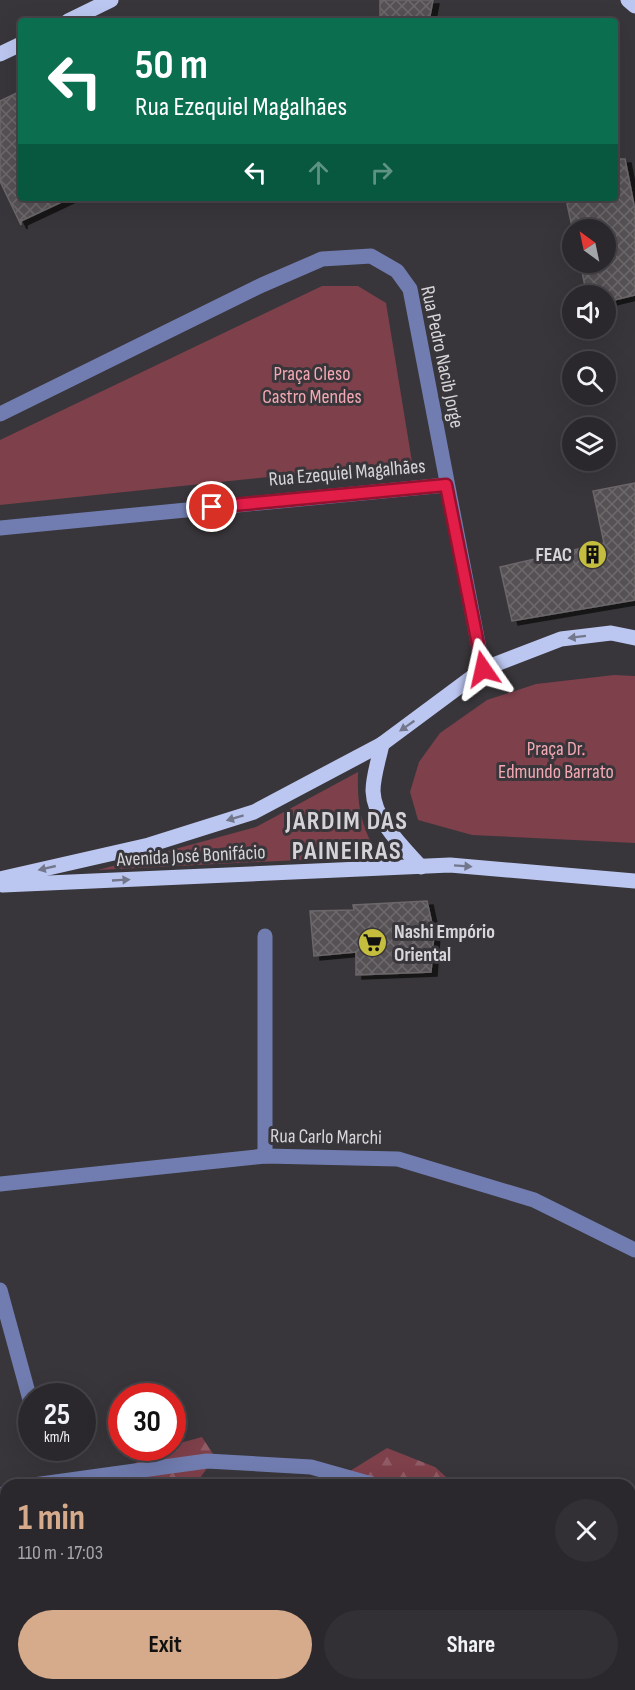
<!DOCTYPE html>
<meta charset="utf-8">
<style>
:root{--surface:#2a282c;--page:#323034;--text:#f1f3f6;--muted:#a5a6a9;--line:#464448;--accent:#d6ab8b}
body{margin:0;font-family:"Sofia Sans Condensed",sans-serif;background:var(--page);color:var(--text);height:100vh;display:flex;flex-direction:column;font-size:22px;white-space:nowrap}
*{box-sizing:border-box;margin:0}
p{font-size:20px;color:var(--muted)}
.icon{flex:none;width:33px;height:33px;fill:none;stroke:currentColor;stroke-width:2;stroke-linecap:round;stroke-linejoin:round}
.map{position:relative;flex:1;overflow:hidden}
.details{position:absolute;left:0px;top:1479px;width:636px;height:212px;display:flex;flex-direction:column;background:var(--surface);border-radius:18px 18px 0 0;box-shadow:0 6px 24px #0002,0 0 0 2px var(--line)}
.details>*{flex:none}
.hud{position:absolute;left:18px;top:18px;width:600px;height:183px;border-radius:6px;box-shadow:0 6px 24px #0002,0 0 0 2px var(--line);background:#0b6e4f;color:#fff;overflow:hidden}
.needle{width:39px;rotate:327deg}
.tools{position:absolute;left:562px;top:219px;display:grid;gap:12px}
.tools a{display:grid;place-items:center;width:54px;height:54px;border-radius:50%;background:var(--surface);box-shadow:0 6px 24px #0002,0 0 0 2px var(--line);font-size:30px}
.speed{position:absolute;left:18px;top:1383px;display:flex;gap:12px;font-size:30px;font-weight:700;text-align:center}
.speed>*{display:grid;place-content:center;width:78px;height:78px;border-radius:50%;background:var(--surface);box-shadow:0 6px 24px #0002,0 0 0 2px var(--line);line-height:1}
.speed small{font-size:15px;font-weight:400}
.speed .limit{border:9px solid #d22;background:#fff;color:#111}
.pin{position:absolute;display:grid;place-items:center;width:51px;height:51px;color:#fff;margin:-26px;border:3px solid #fff;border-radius:50%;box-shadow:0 2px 6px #0007}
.me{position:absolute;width:66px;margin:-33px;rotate:349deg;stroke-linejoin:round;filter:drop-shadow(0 0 4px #0008)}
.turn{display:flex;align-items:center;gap:21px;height:126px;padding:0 18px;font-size:27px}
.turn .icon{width:78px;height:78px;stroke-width:2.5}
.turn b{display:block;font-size:42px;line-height:51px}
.lanes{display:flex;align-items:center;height:57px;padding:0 18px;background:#0003;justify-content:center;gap:30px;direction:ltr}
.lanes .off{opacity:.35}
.round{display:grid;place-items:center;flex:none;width:63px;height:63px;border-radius:32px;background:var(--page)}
.head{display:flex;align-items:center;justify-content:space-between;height:102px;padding:0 18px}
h1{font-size:36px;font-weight:700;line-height:45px;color:var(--accent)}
.action{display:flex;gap:12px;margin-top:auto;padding:12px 18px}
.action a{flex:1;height:69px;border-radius:36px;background:var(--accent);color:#111;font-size:24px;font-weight:700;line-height:69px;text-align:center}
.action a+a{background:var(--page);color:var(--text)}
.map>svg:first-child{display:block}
.forest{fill:url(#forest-firs)}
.green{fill:#7e404b}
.building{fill:url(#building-cross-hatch);stroke:#6c676a;stroke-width:1.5;filter:url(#shadow)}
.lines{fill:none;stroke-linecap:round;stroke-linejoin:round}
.minor{stroke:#717db0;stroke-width:15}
.major{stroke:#bcc7f1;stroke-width:15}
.oneway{fill:#73778c}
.route-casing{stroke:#92132f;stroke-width:15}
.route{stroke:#e11d48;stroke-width:10}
.labels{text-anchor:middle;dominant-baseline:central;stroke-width:6;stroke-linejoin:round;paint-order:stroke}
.street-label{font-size:20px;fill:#d6d5d8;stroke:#38363a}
.park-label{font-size:20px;fill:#f3a8b3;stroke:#38363a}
.poi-label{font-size:20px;font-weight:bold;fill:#d6d5d8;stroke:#38363a;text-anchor:end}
.district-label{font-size:26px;font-weight:bold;letter-spacing:1.5px;fill:#d5d3d8;stroke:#38363a}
</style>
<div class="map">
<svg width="635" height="1690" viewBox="0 0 635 1690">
<defs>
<pattern id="forest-firs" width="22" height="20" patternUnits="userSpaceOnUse" patternTransform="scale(1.5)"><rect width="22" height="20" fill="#7e404b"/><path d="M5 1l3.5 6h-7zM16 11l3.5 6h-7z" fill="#905b64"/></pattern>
<pattern id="building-cross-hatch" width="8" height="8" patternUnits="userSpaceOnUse" patternTransform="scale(1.5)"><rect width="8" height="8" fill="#555154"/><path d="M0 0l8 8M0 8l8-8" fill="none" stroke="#6d696c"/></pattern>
<filter id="shadow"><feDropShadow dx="6" dy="4" stdDeviation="0" flood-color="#0009"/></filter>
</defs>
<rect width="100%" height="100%" fill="#38363a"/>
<g class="forest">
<path d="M 202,1437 L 215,1457 L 195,1485 L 100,1485 L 150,1454 L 172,1448 L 173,1445 Z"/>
<path d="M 387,1448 L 435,1467 L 455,1485 L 357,1485 L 350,1471 Z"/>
<path d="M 6,1523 L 6,1684 L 65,1685 L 64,1690 L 0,1690 L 0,1525 Z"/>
<path d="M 630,1617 L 635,1621 L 635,1690 L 463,1690 L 464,1684 L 630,1684 Z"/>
</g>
<g class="green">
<path d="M 322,286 L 358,286 L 386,303 L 412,462 L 0,505 L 0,440 Z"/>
<path d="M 614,675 L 635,676 L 635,843 L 472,835 L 418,820 L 410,792 L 419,762 L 440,733 L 487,700 L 536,684 Z"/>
<path d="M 358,772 C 357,807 361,825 378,856 L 98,870 L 256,827 Z"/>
</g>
<g class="building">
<path d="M 380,0 L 433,0 L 429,21 L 380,21 Z"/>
<path d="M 21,91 L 21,198 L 70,198 L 21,221 L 21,225 L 0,181 L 0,101 Z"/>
<path d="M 615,159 L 625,159 L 635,210 L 635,295 L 606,302 L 606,296 L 587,296 L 580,262 L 606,262 L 606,230 L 573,231 L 567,204 L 580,198 L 615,198 Z"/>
<path d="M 635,483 L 635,600 L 512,621 L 500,567 L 604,543 L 593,491 Z"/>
<path d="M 427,901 L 434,933 L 431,972 L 356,975 L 356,952 L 314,956 L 310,911 L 354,910 L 353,905 Z"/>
</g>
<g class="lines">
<g class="minor">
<path d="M 0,414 L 262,285 L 322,259 L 371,256 L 397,271 L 410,289 L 483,669"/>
<path d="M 0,528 L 446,485"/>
<path d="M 265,936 L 265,1156"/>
<path d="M 0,1184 L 265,1156 L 398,1159 L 534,1200 L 635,1250"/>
<path d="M 0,1290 L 32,1407"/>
<path d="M 34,1485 L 207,1461 L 311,1467 L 375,1485"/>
<path d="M 0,1495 L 6,1493"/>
<path d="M 630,1652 L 635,1658"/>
<path d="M 83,1684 L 84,1690"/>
</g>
<g class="major">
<path d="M 628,0 L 635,6"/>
<path d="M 68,21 L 111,0"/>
<path d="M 0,54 L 21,44"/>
<path d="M 382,744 C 379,759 373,776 373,791 C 374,820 403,847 421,867"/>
<path d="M 0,879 L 149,845 L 254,812 L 382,744 L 483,669 L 561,639 L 611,633 L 635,638"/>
<path d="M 3,885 L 450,865 L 635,881"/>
</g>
</g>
<defs><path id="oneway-solid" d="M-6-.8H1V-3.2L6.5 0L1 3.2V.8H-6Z" transform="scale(1.5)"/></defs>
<g class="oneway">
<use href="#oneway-solid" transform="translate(577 637) rotate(173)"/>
<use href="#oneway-solid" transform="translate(407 726) rotate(145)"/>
<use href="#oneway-solid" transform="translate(235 818) rotate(163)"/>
<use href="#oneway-solid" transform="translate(463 866) rotate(4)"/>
<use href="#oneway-solid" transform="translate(47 868) rotate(167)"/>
<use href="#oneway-solid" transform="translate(121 880) rotate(-3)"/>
</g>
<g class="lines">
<defs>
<path id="route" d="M 212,507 L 446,485 L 483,669"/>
</defs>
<use href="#route" class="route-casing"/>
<use href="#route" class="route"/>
</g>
<defs>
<symbol id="building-disc" viewBox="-11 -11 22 22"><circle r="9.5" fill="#c4bd3e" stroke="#38363a"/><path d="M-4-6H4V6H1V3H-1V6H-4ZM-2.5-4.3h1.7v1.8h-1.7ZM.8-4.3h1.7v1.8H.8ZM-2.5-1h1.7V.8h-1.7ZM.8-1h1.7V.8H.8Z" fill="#111"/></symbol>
<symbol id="supermarket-disc" viewBox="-11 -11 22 22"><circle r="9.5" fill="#c4bd3e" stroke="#38363a"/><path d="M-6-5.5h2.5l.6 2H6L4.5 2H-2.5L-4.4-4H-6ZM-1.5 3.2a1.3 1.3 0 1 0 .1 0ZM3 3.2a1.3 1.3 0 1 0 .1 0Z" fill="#111"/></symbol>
</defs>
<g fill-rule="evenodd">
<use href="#building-disc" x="576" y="538" width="33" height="33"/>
<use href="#supermarket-disc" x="356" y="926" width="33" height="33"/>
</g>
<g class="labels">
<g class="street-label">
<text transform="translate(442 357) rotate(78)">Rua Pedro Nacib Jorge</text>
<text transform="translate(347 473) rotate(-5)">Rua Ezequiel Magalhães</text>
<text transform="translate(191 856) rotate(-3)">Avenida José Bonifácio</text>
<text transform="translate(326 1137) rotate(1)">Rua Carlo Marchi</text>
</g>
<g class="park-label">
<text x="312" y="374">Praça Cleso<tspan x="312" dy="23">Castro Mendes</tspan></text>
<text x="556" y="749">Praça Dr.<tspan x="556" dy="23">Edmundo Barrato</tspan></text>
</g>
<g class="poi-label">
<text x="572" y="555">FEAC</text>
<text x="394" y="932" text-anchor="start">Nashi Empório<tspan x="394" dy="23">Oriental</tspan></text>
</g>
<g class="district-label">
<text x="347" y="821">JARDIM DAS<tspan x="347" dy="30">PAINEIRAS</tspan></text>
</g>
</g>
</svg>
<div class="tools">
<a><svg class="needle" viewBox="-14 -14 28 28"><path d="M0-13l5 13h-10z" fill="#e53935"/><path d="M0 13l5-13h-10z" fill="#a5a6a9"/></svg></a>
<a><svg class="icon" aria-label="sound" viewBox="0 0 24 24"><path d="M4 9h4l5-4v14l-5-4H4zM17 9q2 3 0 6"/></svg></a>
<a><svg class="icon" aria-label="search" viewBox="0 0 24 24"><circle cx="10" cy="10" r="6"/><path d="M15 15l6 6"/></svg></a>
<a><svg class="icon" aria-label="layers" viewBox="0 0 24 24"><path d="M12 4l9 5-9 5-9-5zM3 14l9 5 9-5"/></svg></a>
</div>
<div class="speed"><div>25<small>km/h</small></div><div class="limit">30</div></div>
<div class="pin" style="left:212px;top:507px;background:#d93025"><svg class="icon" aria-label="arrive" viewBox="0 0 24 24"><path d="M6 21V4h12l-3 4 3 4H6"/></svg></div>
<svg class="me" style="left:483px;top:669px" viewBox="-20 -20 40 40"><path d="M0-17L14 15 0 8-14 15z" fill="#e11d48" stroke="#fff" stroke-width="4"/></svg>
<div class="hud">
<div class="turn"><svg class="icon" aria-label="left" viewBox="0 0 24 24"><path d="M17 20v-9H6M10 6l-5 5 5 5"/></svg><div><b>50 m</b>Rua Ezequiel Magalhães</div></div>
<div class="lanes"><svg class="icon" aria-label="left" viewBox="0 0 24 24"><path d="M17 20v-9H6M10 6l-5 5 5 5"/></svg><svg class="icon off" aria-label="ahead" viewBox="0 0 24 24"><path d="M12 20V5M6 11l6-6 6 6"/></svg><svg class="icon off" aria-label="right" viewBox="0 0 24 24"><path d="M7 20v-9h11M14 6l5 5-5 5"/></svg></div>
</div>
<section class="details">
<div class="head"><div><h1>1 min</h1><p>110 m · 17:03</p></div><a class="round"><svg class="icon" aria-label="close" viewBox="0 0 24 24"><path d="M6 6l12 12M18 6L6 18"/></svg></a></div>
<div class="action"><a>Exit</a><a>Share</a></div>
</section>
</div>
